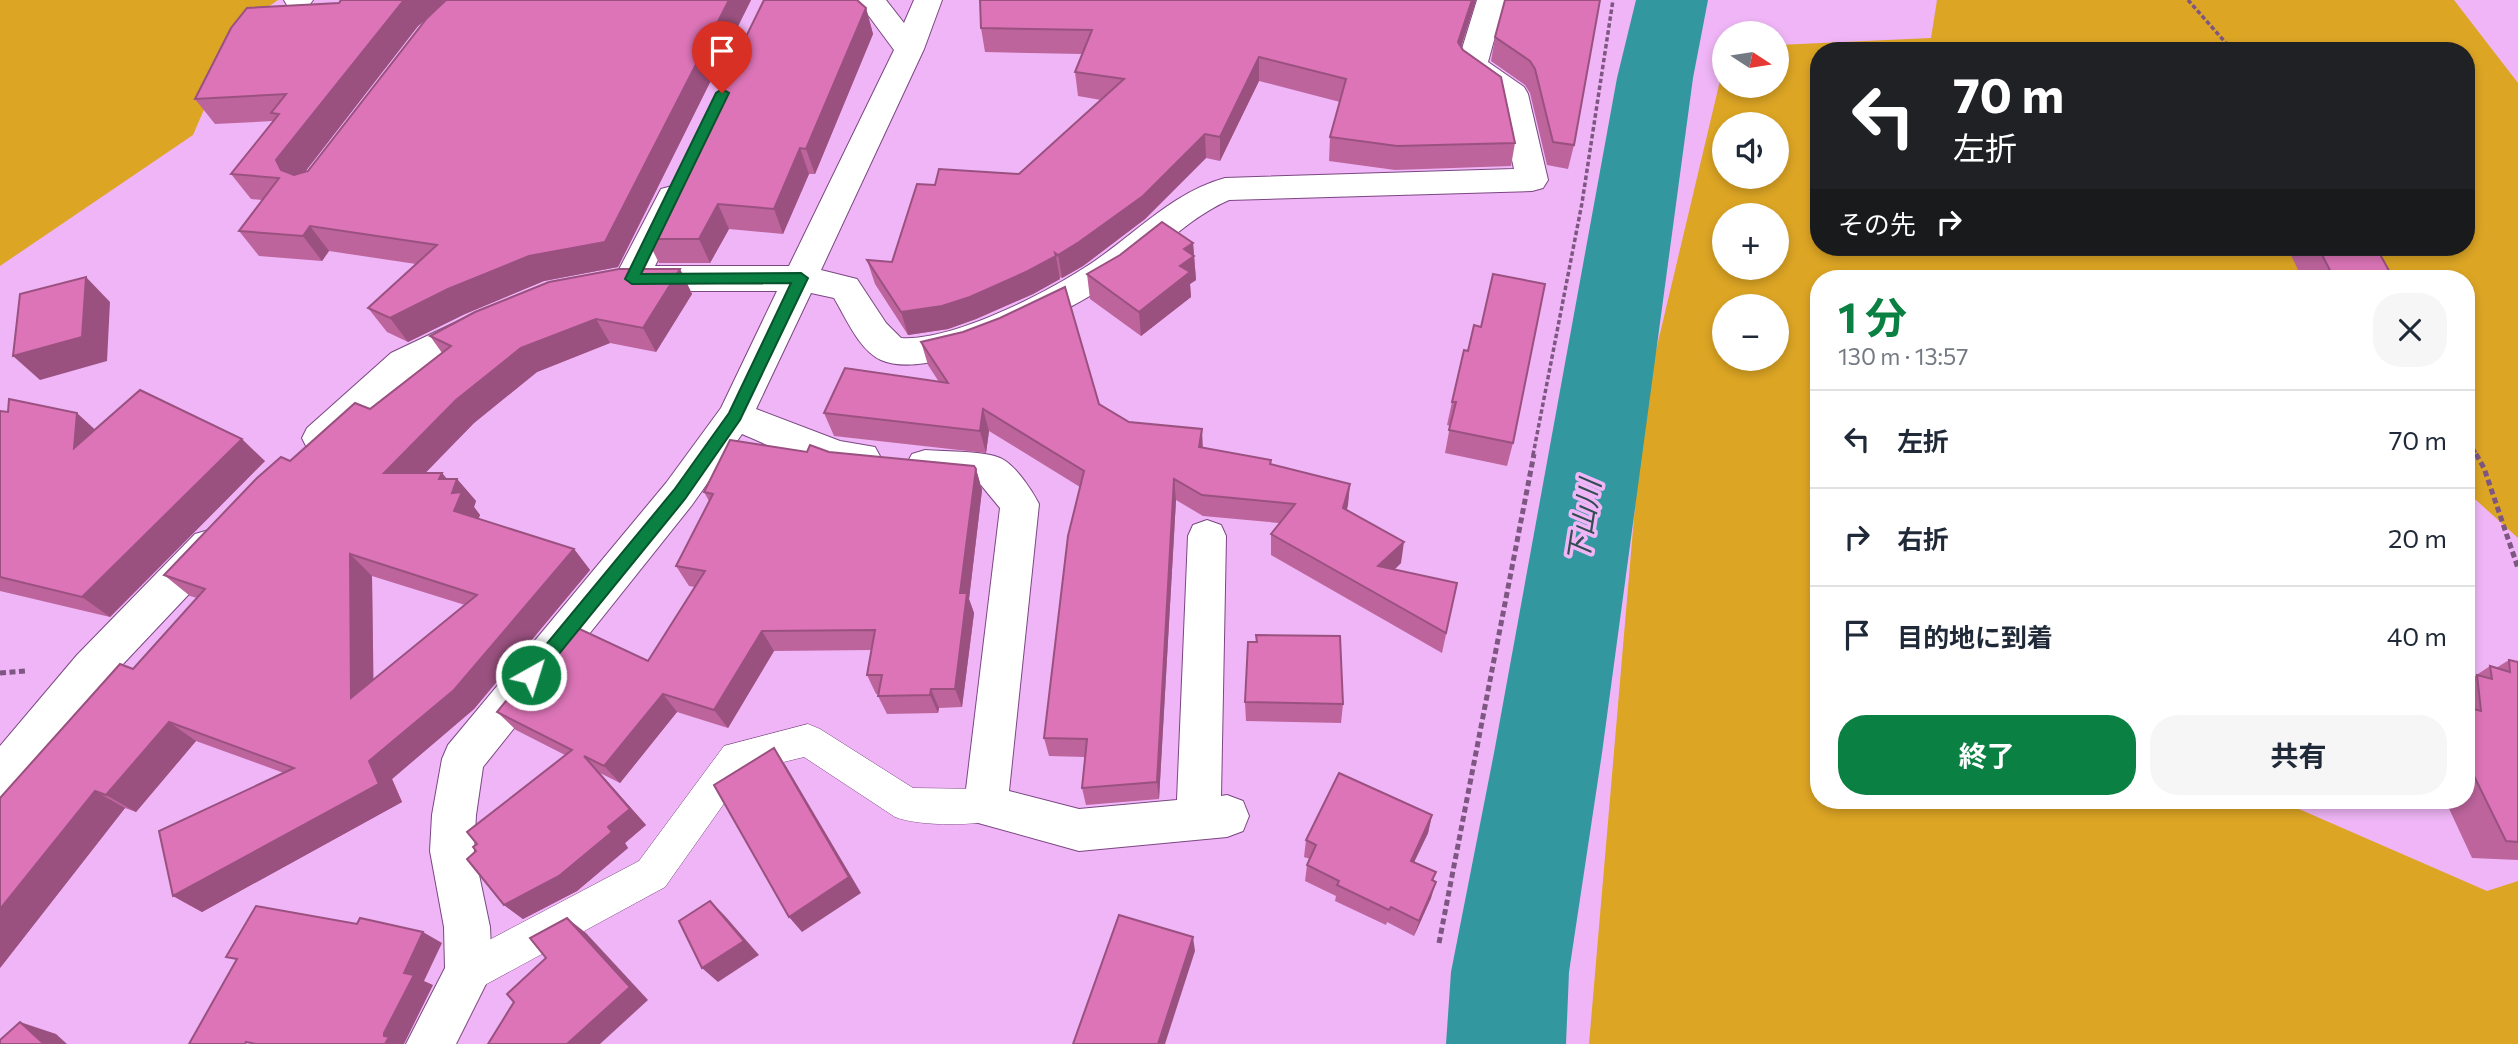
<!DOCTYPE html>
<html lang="ja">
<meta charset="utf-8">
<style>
:root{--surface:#fff;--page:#f6f6f7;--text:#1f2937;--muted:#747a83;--line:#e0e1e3;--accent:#0b8043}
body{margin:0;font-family:Commissioner,"Noto Sans JP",sans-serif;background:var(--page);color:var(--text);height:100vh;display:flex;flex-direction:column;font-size:26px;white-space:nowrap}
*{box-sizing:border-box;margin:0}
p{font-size:23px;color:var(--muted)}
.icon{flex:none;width:38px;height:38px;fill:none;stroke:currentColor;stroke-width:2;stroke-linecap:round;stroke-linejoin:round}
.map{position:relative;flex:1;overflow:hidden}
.side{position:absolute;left:1810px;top:270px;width:665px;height:539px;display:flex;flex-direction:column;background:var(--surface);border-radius:28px;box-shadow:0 4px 10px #0003}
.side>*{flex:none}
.guide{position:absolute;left:1810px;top:42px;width:665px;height:214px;border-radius:28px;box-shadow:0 4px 10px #0003;background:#202124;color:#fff;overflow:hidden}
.needle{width:46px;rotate:102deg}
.tools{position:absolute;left:1712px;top:21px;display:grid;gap:14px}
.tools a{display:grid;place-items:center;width:77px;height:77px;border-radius:50%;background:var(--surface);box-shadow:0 4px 10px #0003;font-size:35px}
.pin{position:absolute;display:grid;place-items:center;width:60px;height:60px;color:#fff;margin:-72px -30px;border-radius:50% 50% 50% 0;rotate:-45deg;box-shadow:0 0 7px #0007}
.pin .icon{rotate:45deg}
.me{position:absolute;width:77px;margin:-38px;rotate:39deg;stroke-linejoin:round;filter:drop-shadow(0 0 5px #0008)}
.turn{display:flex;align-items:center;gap:24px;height:147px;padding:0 28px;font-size:32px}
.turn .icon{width:91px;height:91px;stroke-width:2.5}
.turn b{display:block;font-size:49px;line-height:60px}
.then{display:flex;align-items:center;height:66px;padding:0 28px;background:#0003;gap:14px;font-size:26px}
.round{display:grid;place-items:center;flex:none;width:74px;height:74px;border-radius:28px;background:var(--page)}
.head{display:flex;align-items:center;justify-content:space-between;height:119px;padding:0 28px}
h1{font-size:42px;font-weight:700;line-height:52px;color:var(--accent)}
.button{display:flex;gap:14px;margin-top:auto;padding:14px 28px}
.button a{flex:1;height:80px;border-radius:28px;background:var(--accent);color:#fff;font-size:28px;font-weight:700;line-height:80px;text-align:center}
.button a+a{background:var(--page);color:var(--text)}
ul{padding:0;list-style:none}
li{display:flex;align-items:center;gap:21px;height:98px;padding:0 28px;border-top:2px solid var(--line)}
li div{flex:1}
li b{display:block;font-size:26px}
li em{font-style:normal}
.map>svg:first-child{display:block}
.green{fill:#dca524;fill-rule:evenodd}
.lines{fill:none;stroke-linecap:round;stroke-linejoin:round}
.river{fill:#33979f;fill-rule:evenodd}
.lane-casing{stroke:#7b4782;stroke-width:1}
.street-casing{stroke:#7b4782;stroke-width:2}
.path-far1{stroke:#7d5781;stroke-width:3.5;stroke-dasharray:4.5 2.5;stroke-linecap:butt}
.path{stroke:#7d5781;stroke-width:5;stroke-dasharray:6 3.5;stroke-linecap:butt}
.lane{fill:#fff;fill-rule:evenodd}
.street{fill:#fff;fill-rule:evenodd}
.wall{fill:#bd649d;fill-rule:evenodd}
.shaded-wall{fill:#9a5180}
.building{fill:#dc74b7;stroke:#9a5180;stroke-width:2;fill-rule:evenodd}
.route{fill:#0b8043;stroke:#07532c;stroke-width:2}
.labels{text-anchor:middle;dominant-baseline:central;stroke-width:7;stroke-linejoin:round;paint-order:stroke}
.water-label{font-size:28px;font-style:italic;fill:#314f52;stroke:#efb5f6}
</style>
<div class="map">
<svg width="2518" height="1044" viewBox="0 0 2518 1044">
<rect width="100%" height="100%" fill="#efb5f6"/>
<g class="green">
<path d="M 0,0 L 278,0 L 240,26 L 193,135 L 0,266 Z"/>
<path d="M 1937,0 L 2454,0 L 2518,83 L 2518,538 L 2466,491 L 2466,278 L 1818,278 L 1818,800 L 2291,800 L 2292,806 L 2487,891 L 2518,881 L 2518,1044 L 1589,1044 L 1644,401 L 1724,64 L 1724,86 L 1776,86 L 1776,45 L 1931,38 ZM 1818,51 L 2466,51 L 2466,247 L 1818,247 ZM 1724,124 L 1776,124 L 1776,177 L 1724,177 ZM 1724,215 L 1776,215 L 1776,268 L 1724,268 ZM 1724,306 L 1776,306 L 1776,359 L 1724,359 Z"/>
</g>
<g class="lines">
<path class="river" d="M 1636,0 L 1708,0 L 1693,78 L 1602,753 L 1569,972 L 1566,1044 L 1446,1044 L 1451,972 L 1494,753 L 1617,78 Z"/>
<defs>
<path id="lane" d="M 808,724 L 820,729 L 913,788 L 986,789 L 999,794 L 1004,806 L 999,818 C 976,827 918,826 895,817 L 804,757 L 747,771 L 665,887 L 483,986 L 469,991 L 455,986 L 450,972 L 455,958 L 639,861 L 724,746 Z"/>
<g id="street">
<path d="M 284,0 L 313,0 L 308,7 L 298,10 L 288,7 Z"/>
<path d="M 857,0 L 886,0 L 904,23 L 914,0 L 942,0 L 924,49 L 821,270 L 857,279 L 886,323 L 901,338 C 954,342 1060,287 1103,255 C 1142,227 1177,191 1225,178 L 1514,169 L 1499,99 L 1461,72 L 1457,65 L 1477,0 L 1505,0 L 1488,62 L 1524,87 L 1528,94 L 1548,180 L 1543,188 L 1532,191 L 1229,200 C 1188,218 1158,252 1121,277 C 1076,307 934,384 881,360 C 859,350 846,318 834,298 L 811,293 L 756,409 L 840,441 L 875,447 L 881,458 L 875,469 C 836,482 779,449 742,434 L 692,505 L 483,767 L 476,815 L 474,851 L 490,927 L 492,972 L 456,1044 L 406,1044 L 445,968 L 444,927 L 430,851 L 432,815 L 442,759 L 448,745 L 666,483 L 721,408 L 777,291 L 631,291 L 619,288 L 614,279 L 661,189 L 672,186 L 683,189 L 688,197 L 655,266 L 789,266 L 894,50 Z"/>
<path d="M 484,309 L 496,313 L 501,322 L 496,331 L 417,373 L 333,448 L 320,453 L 307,448 L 302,438 L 307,428 L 391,353 Z"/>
<path d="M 925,450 C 945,452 988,450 1004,460 C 1017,468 1032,490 1039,504 L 1009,791 L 1079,809 L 1177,800 L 1188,536 L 1193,525 L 1207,520 L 1221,525 L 1226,536 L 1221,796 L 1227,795 L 1243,801 L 1249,816 L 1243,831 L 1227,837 L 1079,851 L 971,821 L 964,806 L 1000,508 L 981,485 L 925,480 L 912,476 L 906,465 L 912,454 Z"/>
<path d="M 209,530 L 223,534 L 228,546 L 223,558 L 107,681 L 15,792 L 0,798 L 0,746 L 77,655 L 195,534 Z"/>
</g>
</defs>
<use href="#lane" class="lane-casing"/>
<use href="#street" class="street-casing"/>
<g class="path-far1">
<path d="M 2188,0 L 2233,51"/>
<path d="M 2466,437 L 2477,455"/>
<path d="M 1533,455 L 1582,203 L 1613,0"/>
</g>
<g class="path">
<path d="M 2476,454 L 2484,468 L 2518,568"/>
<path d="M 0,673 L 25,671"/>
<path d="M 1439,943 L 1534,454"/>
</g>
<use href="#lane" class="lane"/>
<use href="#street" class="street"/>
</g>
<g class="wall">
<path d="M 751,0 L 618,267 L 544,281 L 465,314 L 408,342 L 387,332 L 368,308 L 416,264 L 329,251 L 322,261 L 259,256 L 239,231 L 262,200 L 251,199 L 231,174 L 273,121 L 215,124 L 195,99 L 231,28 ZM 428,18 L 308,171 L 305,171 L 418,26 Z"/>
<path d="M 980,0 L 1476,0 L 1461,47 L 1515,143 L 1511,166 L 1395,170 L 1329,161 L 1330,137 L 1340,102 L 1259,81 L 1220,161 L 1206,158 L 1145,219 L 1083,266 L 1062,278 L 1059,277 L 1060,279 L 1033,294 L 976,319 L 948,329 L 908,335 L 875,284 L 867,260 L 892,262 L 935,185 L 1019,174 L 1101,100 L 1078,96 L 1075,72 L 1082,54 L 985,52 L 981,28 Z"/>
<path d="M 1505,0 L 1574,145 L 1568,169 L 1547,165 L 1530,93 L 1525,85 L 1491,61 L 1495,37 Z"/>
<path d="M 866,8 L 873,34 L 815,174 L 809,174 L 783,234 L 729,229 L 710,263 L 659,263 L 647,239 Z"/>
<path d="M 1193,243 L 1196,280 L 1190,284 L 1191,297 L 1141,336 L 1090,299 L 1087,274 Z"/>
<path d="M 2287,247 L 2380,247 L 2377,249 L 2393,278 L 2302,278 Z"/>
<path d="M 680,269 L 692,294 L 656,352 L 610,343 L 537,372 L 474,423 L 425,473 L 442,473 L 447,479 L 457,479 L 476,501 L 474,507 L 480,515 L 478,519 L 574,549 L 590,570 L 474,709 L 392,779 L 402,802 L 202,912 L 173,896 L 284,773 L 196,741 L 136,812 L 125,808 L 0,968 L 133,669 L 197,598 L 190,596 L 164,575 L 290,461 L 370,409 L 442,353 L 430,336 ZM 372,576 L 465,605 L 373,680 Z"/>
<path d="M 921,342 L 1099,404 L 1129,422 L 1203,447 L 1350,484 L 1347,510 L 1401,563 L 1394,570 L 1457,583 L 1442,653 L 1271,555 L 1271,534 L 1279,523 L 1203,516 L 1176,500 L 1159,799 L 1086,805 L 1082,788 L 1085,757 L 1049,756 L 1044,738 L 1080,487 L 989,431 L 986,453 L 834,436 L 824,413 L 939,382 L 928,365 Z"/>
<path d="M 1464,350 L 1513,443 L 1507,466 L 1445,453 L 1450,426 L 1447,425 L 1452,402 Z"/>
<path d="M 0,411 L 95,430 L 265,461 L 110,617 L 0,591 Z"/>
<path d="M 807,452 L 829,452 L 976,469 L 982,490 L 969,599 L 974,613 L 962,707 L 939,708 L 938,713 L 887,714 L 878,696 L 879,694 L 876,694 L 867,675 L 871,650 L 774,651 L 728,728 L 677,712 L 620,783 L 600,773 L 646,825 L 625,843 L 628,848 L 577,891 L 523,919 L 504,905 L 476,851 L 565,755 L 516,730 L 497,712 L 648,661 L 695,587 L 689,586 L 676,566 L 709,501 L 704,492 Z"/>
<path d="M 2509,660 L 2518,662 L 2518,860 L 2472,858 L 2445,800 L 2466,800 L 2466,682 L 2490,666 L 2496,668 Z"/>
<path d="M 1245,702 L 1343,704 L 1341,723 L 1246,721 Z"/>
<path d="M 1432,815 L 1428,833 L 1414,862 L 1436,872 L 1433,881 L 1431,898 L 1414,936 L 1387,922 L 1386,925 L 1335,901 L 1336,896 L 1305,881 L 1307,865 L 1310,859 L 1304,857 L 1306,840 Z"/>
</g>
<g class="shaded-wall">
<path d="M 404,0 L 448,0 L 418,26 L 295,185 L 281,170 L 276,160 Z"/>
<path d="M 729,0 L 751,0 L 618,267 L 544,281 L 465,314 L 408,342 L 390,318 Z"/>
<path d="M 1472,0 L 1476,0 L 1455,66 L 1458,42 Z"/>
<path d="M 866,8 L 873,34 L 815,174 L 806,149 Z"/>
<path d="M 1259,57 L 1259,81 L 1220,161 L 1220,137 Z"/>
<path d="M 1205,134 L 1206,158 L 1145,219 L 1083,266 L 1062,278 L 1058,255 Z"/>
<path d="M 800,148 L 809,174 L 783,234 L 774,209 Z"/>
<path d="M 718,204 L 729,229 L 710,263 L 699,239 Z"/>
<path d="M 310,226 L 329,251 L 322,261 L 303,236 Z"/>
<path d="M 1193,243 L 1196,280 L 1190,284 L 1191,297 L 1141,336 L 1139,312 L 1180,266 L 1184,249 Z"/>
<path d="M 1056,256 L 1060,279 L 1033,294 L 976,319 L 948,329 L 908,335 L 901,312 Z"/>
<path d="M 680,269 L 692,294 L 656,352 L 643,328 Z"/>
<path d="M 86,277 L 110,302 L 107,361 L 40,380 L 13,356 Z"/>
<path d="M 596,319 L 610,343 L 537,372 L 474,423 L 404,495 L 384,473 L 456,400 L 521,348 Z"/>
<path d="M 983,409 L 989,431 L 986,453 L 980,431 Z"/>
<path d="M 77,413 L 102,436 L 74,448 Z"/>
<path d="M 1202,429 L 1203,451 L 1199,447 Z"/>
<path d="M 242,439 L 265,461 L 110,617 L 82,597 Z"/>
<path d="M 976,469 L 982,490 L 969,599 L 974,613 L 962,707 L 955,689 L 960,593 Z"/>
<path d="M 442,473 L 454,488 L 457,479 L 476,501 L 474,507 L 480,515 L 473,533 L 454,511 L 439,479 Z"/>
<path d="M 1174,479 L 1176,500 L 1159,799 L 1157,782 Z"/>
<path d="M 1350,484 L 1348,505 L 1341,529 L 1343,508 Z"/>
<path d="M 1404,542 L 1401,563 L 1376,587 L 1378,566 Z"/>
<path d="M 574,549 L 590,570 L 474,709 L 392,779 L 402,802 L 202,912 L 173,896 L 369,761 Z"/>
<path d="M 350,554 L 372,576 L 374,717 L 351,698 Z"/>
<path d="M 762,631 L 774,651 L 728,728 L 714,710 Z"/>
<path d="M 931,689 L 939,708 L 938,713 L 930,695 Z"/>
<path d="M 663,694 L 677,712 L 620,783 L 604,766 Z"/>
<path d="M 169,722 L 196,741 L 136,812 L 106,795 Z"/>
<path d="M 774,748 L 786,766 L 861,893 L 802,932 L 789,917 Z"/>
<path d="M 584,756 L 600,773 L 646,825 L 625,843 L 628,848 L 577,891 L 523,919 L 504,905 L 608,827 Z"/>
<path d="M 95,791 L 125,808 L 0,968 L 0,909 Z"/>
<path d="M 1432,815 L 1428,833 L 1407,877 L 1411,861 Z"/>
<path d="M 1436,882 L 1431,898 L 1414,936 L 1419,921 Z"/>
<path d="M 710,901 L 725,916 L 759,955 L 718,982 L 702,968 Z"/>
<path d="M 567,918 L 586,933 L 648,1000 L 600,1044 L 567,1044 Z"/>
<path d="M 423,932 L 442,943 L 424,981 L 433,985 L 404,1044 L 385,1044 L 384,1033 L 404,973 Z"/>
<path d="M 1193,937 L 1195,951 L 1165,1044 L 1158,1044 Z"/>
<path d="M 20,1022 L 56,1034 L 67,1044 L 44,1044 Z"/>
</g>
<g class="building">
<path d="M 341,0 L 404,0 L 276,160 L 281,170 L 294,175 L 308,171 L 427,18 L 446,0 L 729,0 L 605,242 L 529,256 L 448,289 L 390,318 L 368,308 L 437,245 L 310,226 L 303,236 L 239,231 L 279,178 L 231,174 L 279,114 L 271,113 L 286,94 L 195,99 L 231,28 L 247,8 L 339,3 Z"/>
<path d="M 764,0 L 857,0 L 866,8 L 806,149 L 800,148 L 774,209 L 718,204 L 699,239 L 647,239 Z"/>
<path d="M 980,0 L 1472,0 L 1458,42 L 1463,50 L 1501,77 L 1515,143 L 1397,146 L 1330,137 L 1346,79 L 1259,57 L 1220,137 L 1205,134 L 1143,196 L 1079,242 L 1058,255 L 1055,253 L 1056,256 L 1028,271 L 970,297 L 942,306 L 901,312 L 867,260 L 892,262 L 917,184 L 935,185 L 939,169 L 1019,174 L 1124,79 L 1075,72 L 1092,30 L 981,28 Z"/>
<path d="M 1505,0 L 1600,0 L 1574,145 L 1553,142 L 1535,69 L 1530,61 L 1495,37 Z"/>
<path d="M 1162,222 L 1193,243 L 1184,249 L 1194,256 L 1180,266 L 1190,272 L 1139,312 L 1087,274 L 1120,255 Z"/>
<path d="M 2318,247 L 2376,247 L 2393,278 L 2334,278 Z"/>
<path d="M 619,269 L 680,269 L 643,328 L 596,319 L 521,348 L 456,400 L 384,473 L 442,473 L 439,479 L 457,479 L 452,493 L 462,492 L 454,511 L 574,549 L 454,690 L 369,761 L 379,784 L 173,896 L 159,831 L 294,768 L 169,722 L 106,795 L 95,791 L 0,909 L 0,798 L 120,664 L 133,669 L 205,589 L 164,575 L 257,478 L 281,457 L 290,461 L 355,403 L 370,409 L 451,346 L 430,336 L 475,312 L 549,282 ZM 350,554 L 477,595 L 351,698 Z"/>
<path d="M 1493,274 L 1545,284 L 1513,443 L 1449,430 L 1456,402 L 1452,402 L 1464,350 L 1468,351 L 1474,325 L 1481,327 Z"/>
<path d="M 86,277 L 82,337 L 13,356 L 20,294 Z"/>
<path d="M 1065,287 L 1099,404 L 1129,422 L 1202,429 L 1199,447 L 1271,460 L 1270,464 L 1350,484 L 1343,508 L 1404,542 L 1378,566 L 1457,583 L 1446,633 L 1271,534 L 1295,504 L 1202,495 L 1174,479 L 1157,782 L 1082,788 L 1087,739 L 1044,738 L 1068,536 L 1084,471 L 983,409 L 980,431 L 824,413 L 845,368 L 948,383 L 921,342 L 963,332 L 1000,318 Z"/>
<path d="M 140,390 L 242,439 L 82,597 L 0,577 L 0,411 L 8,412 L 9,399 L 77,413 L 74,448 Z"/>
<path d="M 730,440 L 807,452 L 810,445 L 829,452 L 974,466 L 976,469 L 960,593 L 967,593 L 955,689 L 931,689 L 930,695 L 878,696 L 882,675 L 867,675 L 875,630 L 762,631 L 714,710 L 663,694 L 604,766 L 584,756 L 630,809 L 608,827 L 612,832 L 559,876 L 504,905 L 467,859 L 476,851 L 473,847 L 477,844 L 467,832 L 572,750 L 497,712 L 569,624 L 648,661 L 705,571 L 676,566 L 713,494 L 704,492 Z"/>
<path d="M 1256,635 L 1340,636 L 1343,704 L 1245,702 L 1248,642 L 1257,642 Z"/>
<path d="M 2509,660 L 2518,662 L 2518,842 L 2506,841 L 2474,776 L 2466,708 L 2466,707 L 2481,711 L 2477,675 L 2492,679 L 2490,666 L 2510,672 Z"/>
<path d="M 774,748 L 849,877 L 789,917 L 714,785 Z"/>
<path d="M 1339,773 L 1432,815 L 1411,861 L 1436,872 L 1432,880 L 1436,882 L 1419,921 L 1391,907 L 1389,910 L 1337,885 L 1339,881 L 1307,865 L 1316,845 L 1306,840 Z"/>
<path d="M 710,901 L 744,941 L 702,968 L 679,921 Z"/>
<path d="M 256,906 L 357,924 L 360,918 L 423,932 L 404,973 L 414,975 L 384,1033 L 384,1036 L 389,1037 L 385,1044 L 256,1044 L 246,1042 L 245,1044 L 189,1044 L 237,959 L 226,957 Z"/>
<path d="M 1119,915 L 1193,937 L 1158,1044 L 1073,1044 Z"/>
<path d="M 567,918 L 630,987 L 567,1044 L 488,1044 L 514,1002 L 507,994 L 546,958 L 530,938 Z"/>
<path d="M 20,1022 L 44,1044 L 0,1044 L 0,1040 Z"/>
</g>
<path class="route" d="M 722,89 L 729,93 L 641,274 L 801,273 L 808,278 L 740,420 L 685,499 L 537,681 L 531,683 L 525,681 L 522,675 L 525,670 L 674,490 L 729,413 L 791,283 L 632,284 L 625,279 L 716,93 Z"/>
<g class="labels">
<g class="water-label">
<text transform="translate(1583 521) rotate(-81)">下山川</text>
</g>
</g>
</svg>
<div class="tools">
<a><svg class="needle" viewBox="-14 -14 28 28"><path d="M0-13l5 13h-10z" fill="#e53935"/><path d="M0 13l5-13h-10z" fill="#747a83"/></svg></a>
<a><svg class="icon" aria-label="sound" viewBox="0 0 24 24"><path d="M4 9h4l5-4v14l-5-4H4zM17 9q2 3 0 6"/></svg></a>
<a>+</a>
<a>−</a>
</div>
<div class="pin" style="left:722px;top:93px;background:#d93025"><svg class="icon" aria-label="arrive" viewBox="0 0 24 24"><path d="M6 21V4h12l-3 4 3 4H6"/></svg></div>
<svg class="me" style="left:531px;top:675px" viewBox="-20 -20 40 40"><circle r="17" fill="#0b8043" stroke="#fff" stroke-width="3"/><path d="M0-11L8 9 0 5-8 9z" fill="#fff"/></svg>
<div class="guide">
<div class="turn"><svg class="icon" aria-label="left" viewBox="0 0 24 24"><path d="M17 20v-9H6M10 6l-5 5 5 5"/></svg><div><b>70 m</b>左折</div></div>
<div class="then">その先<svg class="icon" aria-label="right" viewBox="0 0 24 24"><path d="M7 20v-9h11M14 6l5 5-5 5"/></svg></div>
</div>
<section class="side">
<div class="head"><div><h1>1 分</h1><p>130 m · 13:57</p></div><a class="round"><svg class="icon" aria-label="close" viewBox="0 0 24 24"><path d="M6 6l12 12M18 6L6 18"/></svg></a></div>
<ul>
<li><svg class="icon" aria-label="left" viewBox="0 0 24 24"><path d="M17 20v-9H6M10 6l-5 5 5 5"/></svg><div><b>左折</b></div><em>70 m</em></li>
<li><svg class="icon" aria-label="right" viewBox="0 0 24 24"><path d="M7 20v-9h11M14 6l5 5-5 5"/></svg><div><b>右折</b></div><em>20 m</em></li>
<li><svg class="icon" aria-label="arrive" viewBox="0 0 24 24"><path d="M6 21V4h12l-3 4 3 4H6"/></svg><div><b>目的地に到着</b></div><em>40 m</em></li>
</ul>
<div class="button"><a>終了</a><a>共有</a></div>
</section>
</div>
